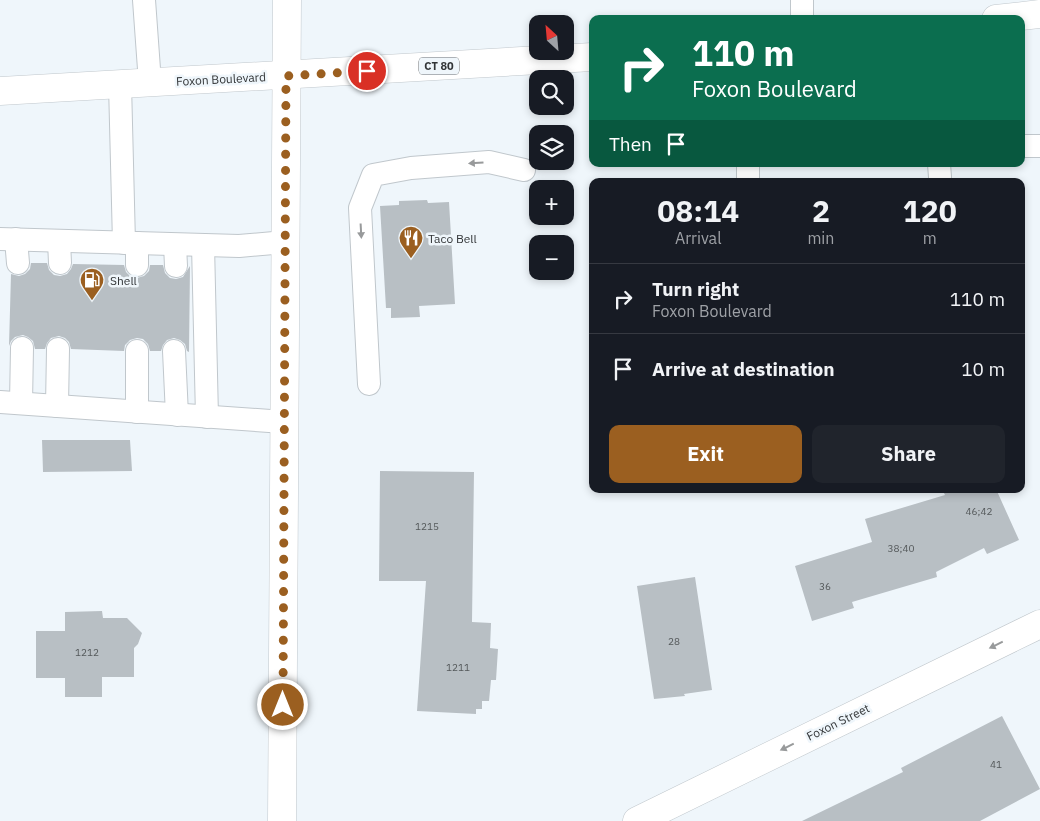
<!DOCTYPE html>
<meta charset="utf-8">
<style>
:root{--surface:#171b24;--page:#20242c;--text:#f1f3f6;--muted:#9ea1a6;--line:#363941;--accent:#9b5f20}
body{margin:0;font-family:"IBM Plex Sans",sans-serif;background:var(--page);color:var(--text);height:100vh;display:flex;flex-direction:column;font-size:19px;white-space:nowrap}
*{box-sizing:border-box;margin:0}
p{font-size:16px;color:var(--muted)}
.icon{flex:none;width:28px;height:28px;fill:none;stroke:currentColor;stroke-width:2;stroke-linecap:round;stroke-linejoin:round}
.map{position:relative;flex:1;overflow:hidden}
.panel{position:absolute;left:589px;top:178px;width:436px;height:315px;display:flex;flex-direction:column;background:var(--surface);border-radius:10px;box-shadow:0 2px 8px #0003}
.panel>*{flex:none}
.guide{position:absolute;left:589px;top:15px;width:436px;height:152px;border-radius:10px;box-shadow:0 2px 8px #0003;background:#0b6e4f;color:#fff;overflow:hidden}
.needle{width:32px;rotate:334deg}
.buttons{position:absolute;left:529px;top:15px;display:grid;gap:10px}
.buttons a{display:grid;place-items:center;width:45px;height:45px;border-radius:10px;background:var(--surface);box-shadow:0 2px 8px #0003;font-size:25px}
.pin{position:absolute;display:grid;place-items:center;width:42px;height:42px;color:#fff;margin:-21px;border:2px solid #fff;border-radius:50%;box-shadow:0 1px 5px #0007}
.me{position:absolute;width:55px;margin:-28px;rotate:0deg;stroke-linejoin:round;filter:drop-shadow(0 0 4px #0008)}
.turn{display:flex;align-items:center;gap:18px;height:105px;padding:0 20px;font-size:22px}
.turn .icon{width:65px;height:65px;stroke-width:2.5}
.turn b{display:block;font-size:35px;line-height:42px}
.then{display:flex;align-items:center;height:48px;padding:0 20px;background:#0003;gap:10px;font-size:19px}
.eta{display:flex;justify-content:space-evenly;align-items:center;height:85px;text-align:center}
.eta b{font-size:30px;font-weight:700;line-height:35px}
.cta{display:flex;gap:10px;margin-top:auto;padding:10px 20px}
.cta a{flex:1;height:58px;border-radius:10px;background:var(--accent);color:#fff;font-size:20px;font-weight:700;line-height:58px;text-align:center}
.cta a+a{background:var(--page);color:var(--text)}
ul{padding:0;list-style:none}
li{display:flex;align-items:center;gap:15px;height:70px;padding:0 20px;border-top:1px solid var(--line)}
li div{flex:1}
li b{display:block;font-size:19px}
li em{font-style:normal}
.map>svg:first-child{display:block}
.building{fill:#b8bfc4}
.lines{fill:none;stroke-linecap:round;stroke-linejoin:round}
.service-casing{stroke:#c0c7cc;stroke-width:24}
.minor-casing{stroke:#c0c7cc;stroke-width:29}
.secondary-casing{stroke:#c0c7cc;stroke-width:29}
.primary-casing{stroke:#c0c7cc;stroke-width:29}
.service{stroke:#fff;stroke-width:22}
.minor{stroke:#fff;stroke-width:28}
.secondary{stroke:#fff;stroke-width:28}
.primary{stroke:#fff;stroke-width:28}
.oneway{fill:#989a9b}
.route{stroke:#9b5f20;stroke-width:9;stroke-dasharray:0 16.2}
.labels{text-anchor:middle;dominant-baseline:central;stroke-width:5;stroke-linejoin:round;paint-order:stroke}
.number-label{font-size:10px;fill:#54585a}
.shield{fill:#eff6fb;stroke:#6b6f72;stroke-width:1}
.shield-label{font-size:11px;font-weight:bold;fill:#323537}
.street-label{font-size:12px;fill:#323537;stroke:#eff6fb}
.poi-label{font-size:12px;fill:#323537;stroke:#eff6fb;text-anchor:start}
</style>
<div class="map">
<svg width="1040" height="821" viewBox="0 0 1040 821">
<rect width="100%" height="100%" fill="#eff6fb"/>
<g class="building">
<path d="M 427,200 L 428,203 L 449,202 L 455,304 L 419,306 L 420,317 L 391,318 L 391,308 L 386,308 L 380,206 L 399,205 L 399,201 Z"/>
<path d="M 31,263 L 47,263 L 49,270 L 54,275 L 60,276 L 67,274 L 71,269 L 73,264 L 124,265 L 126,272 L 131,277 L 137,278 L 144,276 L 149,271 L 150,265 L 163,265 L 165,273 L 170,278 L 176,279 L 183,277 L 190,266 L 189,352 L 187,351 L 185,344 L 180,340 L 174,338 L 167,340 L 163,345 L 161,351 L 150,351 L 148,344 L 143,339 L 137,338 L 130,340 L 125,345 L 124,351 L 71,349 L 69,342 L 65,338 L 59,336 L 51,338 L 47,343 L 45,349 L 35,349 L 33,341 L 28,337 L 23,335 L 15,337 L 11,341 L 9,346 L 11,274 L 19,276 L 25,274 L 30,269 Z"/>
<path d="M 42,440 L 130,440 L 132,471 L 43,472 Z"/>
<path d="M 380,471 L 474,472 L 472,622 L 491,623 L 490,648 L 498,649 L 496,680 L 491,680 L 489,701 L 482,701 L 482,709 L 476,709 L 476,714 L 417,711 L 426,581 L 379,581 Z"/>
<path d="M 942,489 L 996,489 L 1019,540 L 987,554 L 984,548 L 936,572 L 937,577 L 852,602 L 854,608 L 812,621 L 795,566 L 872,542 L 865,519 L 945,495 Z"/>
<path d="M 695,577 L 712,690 L 684,694 L 685,696 L 654,699 L 637,586 Z"/>
<path d="M 102,611 L 103,618 L 127,618 L 142,633 L 138,644 L 134,648 L 134,677 L 102,677 L 102,697 L 65,697 L 65,678 L 36,678 L 36,631 L 65,631 L 65,612 Z"/>
<path d="M 1002,716 L 1040,789 L 980,821 L 802,821 L 903,772 L 901,768 Z"/>
</g>
<g class="lines">
<defs>
<g id="service">
<path d="M 144,0 L 150,83"/>
<path d="M 802,19 L 802,0"/>
<path d="M 120,84 L 124,243"/>
<path d="M 1021,146 L 1040,146"/>
<path d="M 939,164 L 940,177"/>
<path d="M 748,181 L 748,164"/>
<path d="M 0,239 L 239,246 L 285,242"/>
<path d="M 16,239 L 18,263"/>
<path d="M 59,241 L 60,263"/>
<path d="M 175,245 L 176,266"/>
<path d="M 203,245 L 207,417"/>
<path d="M 137,265 L 137,243"/>
<path d="M 174,351 L 177,415"/>
<path d="M 369,384 L 360,208 L 373,175 L 411,168 L 489,162 L 524,170"/>
<path d="M 0,402 L 284,422"/>
<path d="M 21,403 L 22,348"/>
<path d="M 57,406 L 58,349"/>
<path d="M 137,412 L 137,351"/>
</g>
<path id="minor" d="M 637,821 L 1040,624"/>
<path id="secondary" d="M 282,821 L 287,0"/>
<g id="primary">
<path d="M 996,19 L 1040,14"/>
<path d="M 0,91 L 592,57"/>
</g>
</defs>
<use href="#service" class="service-casing"/>
<use href="#minor" class="minor-casing"/>
<use href="#secondary" class="secondary-casing"/>
<use href="#primary" class="primary-casing"/>
<use href="#service" class="service"/>
<use href="#minor" class="minor"/>
<use href="#secondary" class="secondary"/>
<use href="#primary" class="primary"/>
</g>
<defs><path id="oneway-solid" d="M-6-.8H1V-3.2L6.5 0L1 3.2V.8H-6Z" transform="scale(1.25)"/></defs>
<g class="oneway">
<use href="#oneway-solid" transform="translate(476 163) rotate(176)"/>
<use href="#oneway-solid" transform="translate(361 231) rotate(87)"/>
<use href="#oneway-solid" transform="translate(996 645) rotate(154)"/>
<use href="#oneway-solid" transform="translate(787 747) rotate(154)"/>
</g>
<g class="lines">
<path class="route" d="M 283,705 L 286,76 L 367,71"/>
</g>
<defs>
<symbol id="restaurant-pin" viewBox="-11 -11 22 30"><path d="M0 17L-7.5 6A9.5 9.5 0 1 1 7.5 6Z" fill="#9b5f20" stroke="#eff6fb"/><path d="M-5-6h1v4h1v-4h1v4h1v-4h1v5L-1.5 .5V6h-2V.5L-5-1ZM5-6V6H3V1.5H1.5Q1.5-4 5-6Z" fill="#fff"/></symbol>
<symbol id="fuel-pin" viewBox="-11 -11 22 30"><path d="M0 17L-7.5 6A9.5 9.5 0 1 1 7.5 6Z" fill="#9b5f20" stroke="#eff6fb"/><path d="M-5.5-6h7V0h2V4h1.3V-2.5L3-4.5l.8-.8L6-3V5H2.5V1h-1V6h-7ZM-4.2-4.7v3.2H.2V-4.7Z" fill="#fff"/></symbol>
</defs>
<g fill-rule="evenodd">
<use href="#restaurant-pin" x="397" y="224" width="28" height="38"/>
<use href="#fuel-pin" x="78" y="266" width="28" height="38"/>
</g>
<g class="labels">
<g class="number-label">
<text x="979" y="511">46;42</text>
<text x="427" y="526">1215</text>
<text x="901" y="548">38;40</text>
<text x="825" y="586">36</text>
<text x="674" y="641">28</text>
<text x="87" y="652">1212</text>
<text x="458" y="667">1211</text>
<text x="996" y="764">41</text>
</g>
<rect class="shield" x="419" y="57.5" width="40" height="17" rx="4"/>
<g class="shield-label">
<text x="439" y="66">CT 80</text>
</g>
<g class="street-label">
<text transform="translate(221 79) rotate(-3)">Foxon Boulevard</text>
<text transform="translate(838 722) rotate(-26)">Foxon Street</text>
</g>
<g class="poi-label">
<text x="428" y="238">Taco Bell</text>
<text x="110" y="280">Shell</text>
</g>
</g>
</svg>
<div class="buttons">
<a><svg class="needle" viewBox="-14 -14 28 28"><path d="M0-13l5 13h-10z" fill="#e53935"/><path d="M0 13l5-13h-10z" fill="#9ea1a6"/></svg></a>
<a><svg class="icon" aria-label="search" viewBox="0 0 24 24"><circle cx="10" cy="10" r="6"/><path d="M15 15l6 6"/></svg></a>
<a><svg class="icon" aria-label="layers" viewBox="0 0 24 24"><path d="M12 4l9 5-9 5-9-5zM3 14l9 5 9-5"/></svg></a>
<a>+</a>
<a>−</a>
</div>
<div class="pin" style="left:367px;top:71px;background:#d93025"><svg class="icon" aria-label="arrive" viewBox="0 0 24 24"><path d="M6 21V4h12l-3 4 3 4H6"/></svg></div>
<svg class="me" style="left:283px;top:705px" viewBox="-20 -20 40 40"><circle r="17" fill="#9b5f20" stroke="#fff" stroke-width="3"/><path d="M0-11L8 9 0 5-8 9z" fill="#fff"/></svg>
<div class="guide">
<div class="turn"><svg class="icon" aria-label="right" viewBox="0 0 24 24"><path d="M7 20v-9h11M14 6l5 5-5 5"/></svg><div><b>110 m</b>Foxon Boulevard</div></div>
<div class="then">Then<svg class="icon" aria-label="arrive" viewBox="0 0 24 24"><path d="M6 21V4h12l-3 4 3 4H6"/></svg></div>
</div>
<section class="panel">
<div class="eta">
<div><b>08:14</b><p>Arrival</p></div>
<div><b>2</b><p>min</p></div>
<div><b>120</b><p>m</p></div>
</div>
<ul>
<li><svg class="icon" aria-label="right" viewBox="0 0 24 24"><path d="M7 20v-9h11M14 6l5 5-5 5"/></svg><div><b>Turn right</b><p>Foxon Boulevard</p></div><em>110 m</em></li>
<li><svg class="icon" aria-label="arrive" viewBox="0 0 24 24"><path d="M6 21V4h12l-3 4 3 4H6"/></svg><div><b>Arrive at destination</b></div><em>10 m</em></li>
</ul>
<div class="cta"><a>Exit</a><a>Share</a></div>
</section>
</div>
